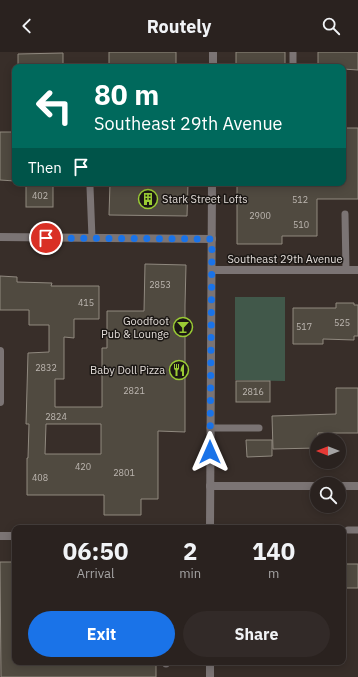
<!DOCTYPE html>
<style>
:root{--surface:#2a221f;--page:#322a28;--text:#f1f3f6;--muted:#a5a4a4;--line:#463f3d;--accent:#1a73e8}
body{margin:0;font-family:"IBM Plex Sans",sans-serif;background:var(--page);color:var(--text);height:100vh;display:flex;flex-direction:column;font-size:15px;white-space:nowrap}
*{box-sizing:border-box;margin:0}
p{font-size:13px;color:var(--muted)}
.icon{flex:none;width:22px;height:22px;fill:none;stroke:currentColor;stroke-width:2;stroke-linecap:round;stroke-linejoin:round}
.map{position:relative;flex:1;overflow:hidden}
.side{position:absolute;left:12px;top:473px;width:334px;height:140px;display:flex;flex-direction:column;background:var(--surface);border-radius:8px;box-shadow:0 2px 10px #0003,0 0 0 1px var(--line)}
.side>*{flex:none}
.guide{position:absolute;left:12px;top:12px;width:334px;height:122px;border-radius:8px;box-shadow:0 2px 10px #0003,0 0 0 1px var(--line);background:#00695c;color:#fff;overflow:hidden}
.needle{width:26px;rotate:270deg}
.controls{position:absolute;left:310px;top:381px;display:grid;gap:8px}
.controls a{display:grid;place-items:center;width:36px;height:36px;border-radius:50%;background:var(--surface);box-shadow:0 2px 10px #0003,0 0 0 1px var(--line);font-size:20px}
.pin{position:absolute;display:grid;place-items:center;width:34px;height:34px;color:#fff;margin:-17px;border:2px solid #fff;border-radius:50%;box-shadow:0 1px 4px #0007}
.me{position:absolute;width:44px;margin:-22px;rotate:0deg;stroke-linejoin:round;filter:drop-shadow(0 0 3px #0008)}
.turn{display:flex;align-items:center;gap:14px;height:84px;padding:0 16px;font-size:18px}
.turn .icon{width:52px;height:52px;stroke-width:2.5}
.turn b{display:block;font-size:28px;line-height:34px}
.then{display:flex;align-items:center;height:38px;padding:0 16px;background:#0003;gap:8px;font-size:15px}
.eta{display:flex;justify-content:space-evenly;align-items:center;height:68px;text-align:center}
.eta b{font-size:24px;font-weight:800;line-height:28px}
.primary-button{display:flex;gap:8px;margin-top:auto;padding:8px 16px}
.primary-button a{flex:1;height:46px;border-radius:24px;background:var(--accent);color:#fff;font-size:16px;font-weight:800;line-height:46px;text-align:center}
.primary-button a+a{background:var(--page);color:var(--text)}
header{display:flex;justify-content:space-between;align-items:center;height:52px;padding:0 16px;background:var(--surface);font-size:18px;font-weight:800}
.map>svg:first-child{display:block}
.green{fill:#41584a}
.building{fill:#504a40;stroke:#90897f;fill-rule:evenodd}
.lines{fill:none;stroke-linecap:round;stroke-linejoin:round}
.service{stroke:#7b7474;stroke-width:7}
.minor{stroke:#7b7474;stroke-width:8}
.tertiary{stroke:#7b7474;stroke-width:8}
.route{stroke:#1a73e8;stroke-width:7;stroke-dasharray:0 12.6}
.labels{text-anchor:middle;dominant-baseline:central;stroke-width:3;stroke-linejoin:round;paint-order:stroke}
.number-label{font-size:9px;fill:#bdb7b1}
.poi-label{font-size:11px;fill:#e1dbd7;stroke:#1c1815;text-anchor:end}
.street-label{font-size:11px;fill:#e1dbd7;stroke:#1c1815}
</style>
<header><svg class="icon" aria-label="back" viewBox="0 0 24 24"><path d="M15 5l-7 7 7 7"/></svg>Routely<svg class="icon" aria-label="search" viewBox="0 0 24 24"><circle cx="10" cy="10" r="6"/><path d="M15 15l6 6"/></svg></header>
<div class="map">
<svg width="358" height="625" viewBox="0 0 358 625">
<rect width="100%" height="100%" fill="#382e29"/>
<path class="green" d="M 235,245 L 285,245 L 285,329 L 235,328 Z"/>
<g class="building">
<rect x="109" y="0" width="67" height="15"/>
<rect x="236" y="0" width="49" height="15"/>
<path d="M 318,0 L 358,0 L 358,18 L 343,17 L 343,15 L 318,15 Z"/>
<path d="M 63,1 L 63,15 L 18,15 L 18,2 Z"/>
<path d="M 343,76 L 358,76 L 358,147 L 317,147 L 317,184 L 282,184 L 282,192 L 237,192 L 237,133 L 293,134 L 293,131 L 343,131 Z"/>
<path d="M 0,80 L 15,80 L 15,129 L 0,128 Z"/>
<rect x="26" y="131" width="27" height="24"/>
<path d="M 110,131 L 188,131 L 187,164 L 109,163 Z"/>
<path d="M 145,212 L 186,213 L 185,253 L 185,380 L 158,379 L 158,447 L 141,447 L 141,463 L 104,463 L 104,443 L 27,443 L 27,406 L 28,406 L 29,372 L 26,372 L 28,301 L 49,300 L 49,273 L 29,273 L 29,258 L 0,258 L 0,224 L 17,225 L 17,230 L 52,231 L 51,234 L 99,234 L 99,267 L 74,267 L 74,286 L 64,285 L 64,327 L 55,327 L 55,355 L 102,355 L 102,296 L 107,296 L 107,259 L 144,259 ZM 46,372 L 101,372 L 101,402 L 45,402 Z"/>
<path d="M 336,251 L 354,251 L 354,253 L 358,253 L 358,284 L 354,284 L 354,288 L 323,287 L 323,292 L 293,292 L 293,256 L 336,256 Z"/>
<rect x="236" y="329" width="34" height="21"/>
<path d="M 336,336 L 358,336 L 358,381 L 318,381 L 317,396 L 273,397 L 272,364 L 336,362 Z"/>
<path d="M 246,388 L 272,388 L 272,404 L 247,405 Z"/>
<path d="M 0,510 L 15,510 L 15,610 L 58,610 L 58,611 L 156,610 L 156,625 L 1,625 Z"/>
<rect x="343" y="512" width="15" height="24"/>
</g>
<g class="lines">
<g class="service">
<path d="M 293,0 L 293,15"/>
<path d="M 90,135 L 92,186"/>
<path d="M 345,162 L 346,218"/>
<path d="M 210,376 L 259,376"/>
<path d="M 348,478 L 358,478"/>
<path d="M 166,610 L 166,612"/>
</g>
<g class="minor">
<path d="M 0,185 L 212,187"/>
<path d="M 212,218 L 358,218"/>
<path d="M 0,350 L 0,299"/>
<path d="M 210,434 L 317,434"/>
<path d="M 339,434 L 358,434"/>
</g>
<g class="tertiary">
<path d="M 213,15 L 213,0"/>
<path d="M 210,476 L 212,131"/>
<path d="M 0,484 L 15,484"/>
<path d="M 210,610 L 210,625"/>
</g>
</g>
<g class="lines">
<path class="route" d="M 46,186 L 212,187 L 210,400"/>
</g>
<defs>
<symbol id="building-ring" viewBox="-11 -11 22 22"><circle r="9.5" fill="#1c1815" stroke="#9acb34" stroke-width="1.5"/><path d="M-4-6H4V6H1V3H-1V6H-4ZM-2.5-4.3h1.7v1.8h-1.7ZM.8-4.3h1.7v1.8H.8ZM-2.5-1h1.7V.8h-1.7ZM.8-1h1.7V.8H.8Z" fill="#9acb34"/></symbol>
<symbol id="bar-ring" viewBox="-11 -11 22 22"><circle r="9.5" fill="#1c1815" stroke="#9acb34" stroke-width="1.5"/><path d="M-6-5H6L.8 .8V4.5H3.5V6h-7V4.5H-.8V.8Z" fill="#9acb34"/></symbol>
<symbol id="restaurant-ring" viewBox="-11 -11 22 22"><circle r="9.5" fill="#1c1815" stroke="#9acb34" stroke-width="1.5"/><path d="M-5-6h1v4h1v-4h1v4h1v-4h1v5L-1.5 .5V6h-2V.5L-5-1ZM5-6V6H3V1.5H1.5Q1.5-4 5-6Z" fill="#9acb34"/></symbol>
</defs>
<g fill-rule="evenodd">
<use href="#building-ring" x="137" y="136" width="22" height="22"/>
<use href="#bar-ring" x="172" y="264" width="22" height="22"/>
<use href="#restaurant-ring" x="168" y="307" width="22" height="22"/>
</g>
<g class="labels">
<g class="number-label">
<text x="40" y="143">402</text>
<text x="300" y="147">512</text>
<text x="260" y="163">2900</text>
<text x="301" y="172">510</text>
<text x="160" y="232">2853</text>
<text x="86" y="250">415</text>
<text x="342" y="270">525</text>
<text x="304" y="274">517</text>
<text x="46" y="315">2832</text>
<text x="134" y="338">2821</text>
<text x="253" y="339">2816</text>
<text x="56" y="364">2824</text>
<text x="83" y="414">420</text>
<text x="124" y="420">2801</text>
<text x="40" y="425">408</text>
</g>
<g class="poi-label">
<text x="162" y="147" text-anchor="start">Stark Street Lofts</text>
<text x="169" y="269">Goodfoot<tspan x="169" dy="13">Pub &amp; Lounge</tspan></text>
<text x="165" y="318">Baby Doll Pizza</text>
</g>
<g class="street-label">
<text x="285" y="207">Southeast 29th Avenue</text>
</g>
</g>
</svg>
<div class="controls">
<a><svg class="needle" viewBox="-14 -14 28 28"><path d="M0-13l5 13h-10z" fill="#e53935"/><path d="M0 13l5-13h-10z" fill="#a5a4a4"/></svg></a>
<a><svg class="icon" aria-label="search" viewBox="0 0 24 24"><circle cx="10" cy="10" r="6"/><path d="M15 15l6 6"/></svg></a>
</div>
<div class="pin" style="left:46px;top:186px;background:#d93025"><svg class="icon" aria-label="arrive" viewBox="0 0 24 24"><path d="M6 21V4h12l-3 4 3 4H6"/></svg></div>
<svg class="me" style="left:210px;top:400px" viewBox="-20 -20 40 40"><path d="M0-17L14 15 0 8-14 15z" fill="#1a73e8" stroke="#fff" stroke-width="4"/></svg>
<div class="guide">
<div class="turn"><svg class="icon" aria-label="left" viewBox="0 0 24 24"><path d="M17 20v-9H6M10 6l-5 5 5 5"/></svg><div><b>80 m</b>Southeast 29th Avenue</div></div>
<div class="then">Then<svg class="icon" aria-label="arrive" viewBox="0 0 24 24"><path d="M6 21V4h12l-3 4 3 4H6"/></svg></div>
</div>
<section class="side">
<div class="eta">
<div><b>06:50</b><p>Arrival</p></div>
<div><b>2</b><p>min</p></div>
<div><b>140</b><p>m</p></div>
</div>
<div class="primary-button"><a>Exit</a><a>Share</a></div>
</section>
</div>
